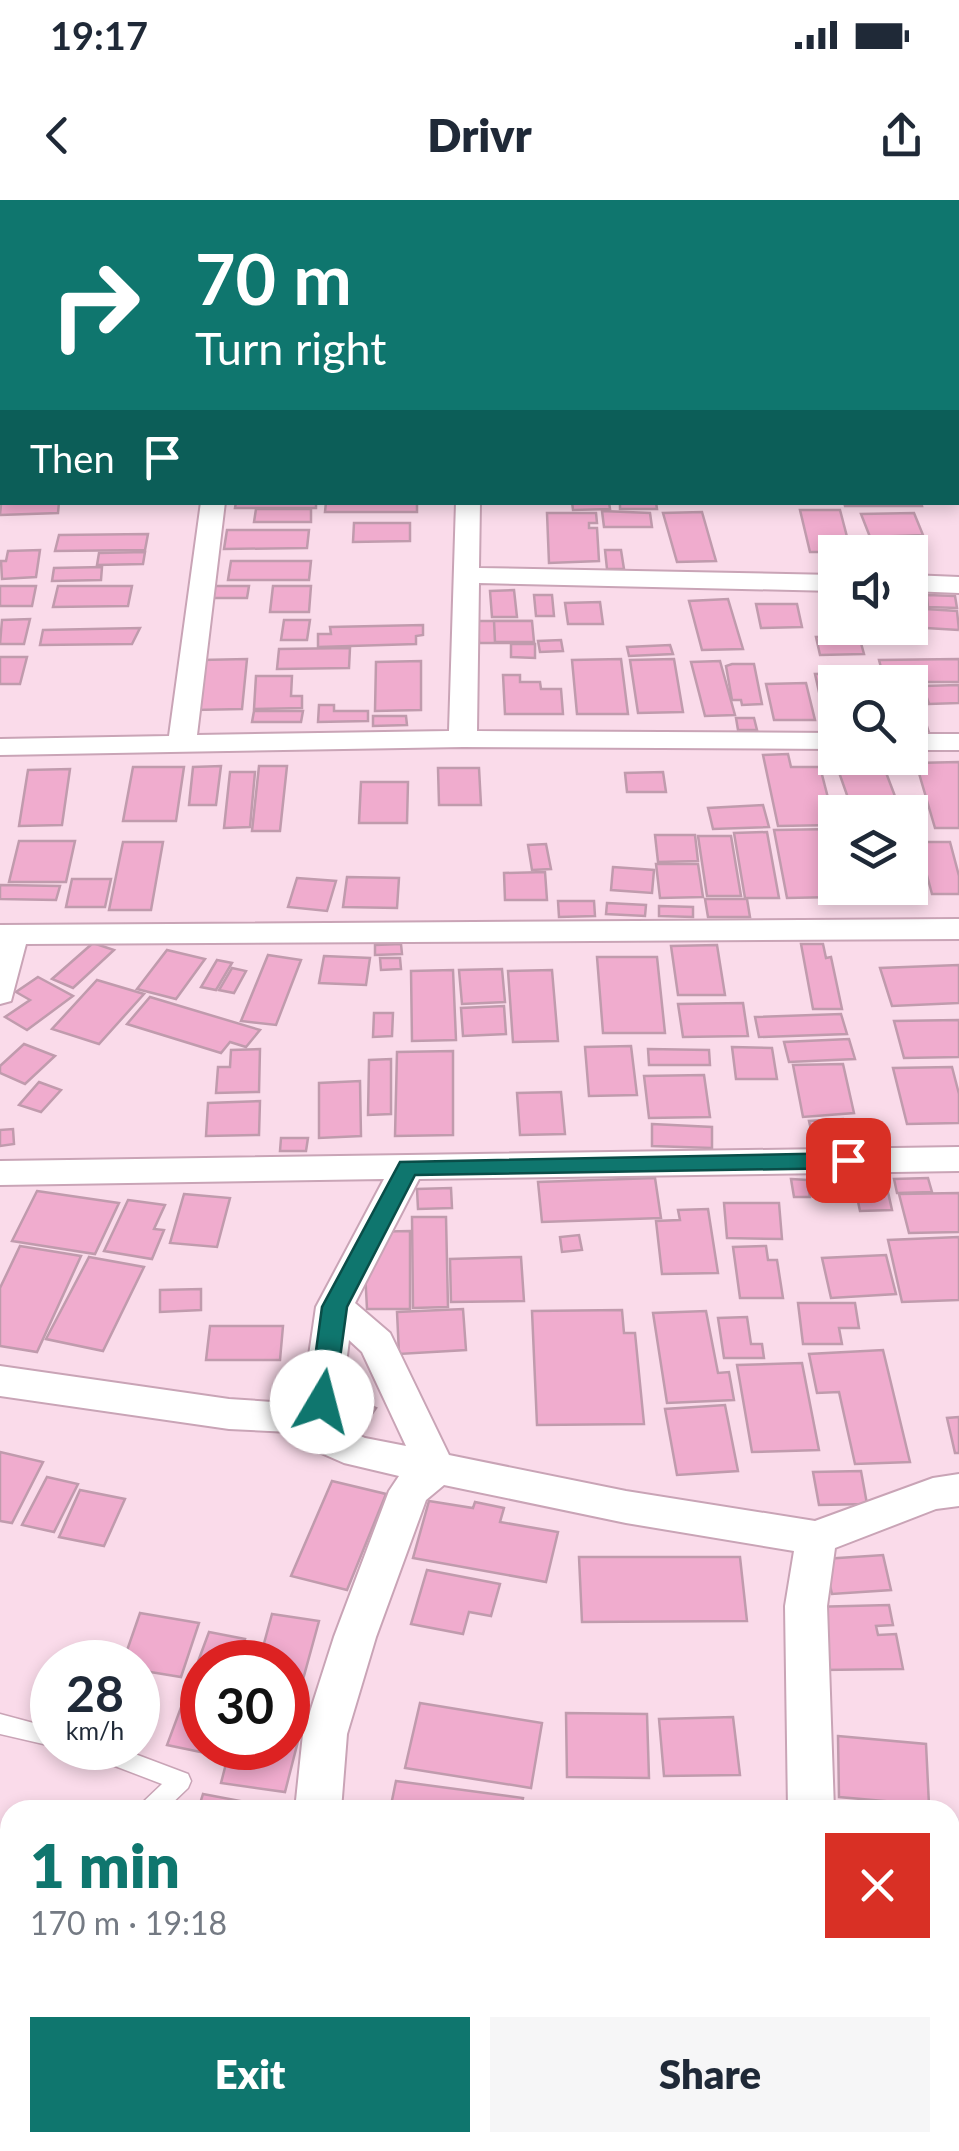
<!DOCTYPE html>
<meta charset="utf-8">
<style>
:root{--surface:#fff;--page:#f6f6f7;--text:#1f2937;--muted:#747a83;--accent:#0f766e}
body{margin:0;font-family:Lato,sans-serif;background:var(--page);color:var(--text);height:100vh;display:flex;flex-direction:column;font-size:38px;white-space:nowrap}
*{box-sizing:border-box;margin:0}
p{font-size:32px;color:var(--muted)}
.icon{flex:none;width:55px;height:55px;fill:none;stroke:currentColor;stroke-width:2;stroke-linecap:round;stroke-linejoin:round}
.map{position:relative;flex:1;overflow:hidden}
.drawer{position:absolute;left:0px;top:1600px;width:960px;height:352px;display:flex;flex-direction:column;background:var(--surface);border-radius:30px 30px 0 0;box-shadow:0 5px 15px #0003}
.drawer>*{flex:none}
.guide{position:absolute;left:0px;top:0px;width:960px;height:305px;box-shadow:0 5px 15px #0003;background:#0f766e;color:#fff;overflow:hidden}
.controls{position:absolute;left:818px;top:335px;display:grid;gap:20px}
.controls a{display:grid;place-items:center;width:110px;height:110px;border-radius:0px;background:var(--surface);box-shadow:0 5px 15px #0003;font-size:50px}
.speed{position:absolute;left:30px;top:1440px;display:flex;gap:20px;font-size:50px;font-weight:700;text-align:center}
.speed>*{display:grid;place-content:center;width:130px;height:130px;border-radius:50%;background:var(--surface);box-shadow:0 5px 15px #0003;line-height:1}
.speed small{font-size:25px;font-weight:400}
.speed .limit{border:15px solid #d22;background:#fff;color:#111}
.pin{position:absolute;display:grid;place-items:center;width:85px;height:85px;color:#fff;margin:-42px;border-radius:20px;box-shadow:0 5px 15px #0006}
.me{position:absolute;width:110px;margin:-55px;rotate:8deg;stroke-linejoin:round;filter:drop-shadow(0 0 8px #0008)}
.turn{display:flex;align-items:center;gap:35px;height:210px;padding:0 30px;font-size:45px}
.turn .icon{width:130px;height:130px;stroke-width:2.5}
.turn b{display:block;font-size:70px;line-height:85px}
.then{display:flex;align-items:center;height:95px;padding:0 30px;background:#0003;gap:20px;font-size:38px}
.round{display:grid;place-items:center;flex:none;width:105px;height:105px;border-radius:0px;background:var(--page)}
.head{display:flex;align-items:center;justify-content:space-between;height:170px;padding:0 30px}
h1{font-size:60px;font-weight:800;line-height:75px;color:var(--accent)}
.button{display:flex;gap:20px;margin-top:auto;padding:20px 30px}
.button a{flex:1;height:115px;border-radius:0px;background:var(--accent);color:#fff;font-size:40px;font-weight:800;line-height:115px;text-align:center}
.button a+a{background:var(--page);color:var(--text)}
.status{display:flex;justify-content:space-between;align-items:center;height:70px;padding:0 50px;background:var(--surface);direction:ltr}
.status svg{height:28px;fill:currentColor}
header{display:flex;justify-content:space-between;align-items:center;height:130px;padding:0 30px;background:var(--surface);font-size:45px;font-weight:800}
.map>svg:first-child{display:block}
.building{fill:#f0acce;stroke:#c09bad;stroke-width:2.5}
.lines{fill:none;stroke-linecap:round;stroke-linejoin:round}
.lane-casing{stroke:#c9a4b6;stroke-width:3}
.street-casing{stroke:#c9a4b6;stroke-width:4}
.lane{fill:#fff;fill-rule:evenodd}
.street{fill:#fff;fill-rule:evenodd}
.route{fill:#0f766e;stroke:#0a4d48;stroke-width:2.5}
</style>
<div class="status"><b>19:17</b><svg viewBox="0 0 49 12"><path d="M0 12V9h3v3zM5 12V6h3v6zM10 12V3h3v9zM15 12V0h3v12zM26 1h20v11H26zM47 4h2v5h-2z"/></svg></div>
<header><svg class="icon" aria-label="back" viewBox="0 0 24 24"><path d="M15 5l-7 7 7 7"/></svg>Drivr<svg class="icon" aria-label="share" viewBox="0 0 24 24"><path d="M12 15V3M7 8l5-5 5 5M5 13v7h14v-7"/></svg></header>
<div class="map">
<svg width="959" height="1951" viewBox="0 0 959 1951">
<rect width="100%" height="100%" fill="#fadbea"/>
<g class="building">
<path d="M 2,294 L 2,302 L 59,302 L 58,313 L 0,315 Z"/>
<path d="M 236,302 L 316,302 L 316,308 L 235,308 Z"/>
<path d="M 326,302 L 417,302 L 417,312 L 325,312 Z"/>
<path d="M 572,302 L 609,302 L 610,309 L 573,310 Z"/>
<path d="M 620,302 L 656,302 L 657,309 L 620,309 Z"/>
<path d="M 844,302 L 921,302 L 922,306 L 845,306 Z"/>
<path d="M 256,309 L 311,309 L 311,322 L 254,322 Z"/>
<path d="M 800,310 L 840,310 L 851,352 L 810,352 Z"/>
<path d="M 602,311 L 650,313 L 652,327 L 604,327 Z"/>
<path d="M 702,312 L 716,361 L 677,362 L 663,313 Z"/>
<path d="M 547,313 L 596,313 L 597,323 L 589,323 L 589,328 L 597,328 L 599,361 L 549,363 Z"/>
<path d="M 914,313 L 923,335 L 870,337 L 861,314 Z"/>
<path d="M 354,323 L 410,323 L 410,341 L 353,342 Z"/>
<path d="M 227,330 L 309,330 L 307,348 L 224,349 Z"/>
<path d="M 148,334 L 145,350 L 55,351 L 59,335 Z"/>
<path d="M 40,350 L 36,377 L 2,379 L 1,361 L 6,361 L 8,351 Z"/>
<path d="M 605,350 L 621,350 L 624,369 L 607,369 Z"/>
<path d="M 145,352 L 143,364 L 97,365 L 99,353 Z"/>
<path d="M 231,361 L 311,361 L 309,380 L 228,380 Z"/>
<path d="M 102,367 L 101,380 L 52,381 L 54,368 Z"/>
<path d="M 0,386 L 36,386 L 32,406 L 0,406 Z"/>
<path d="M 58,386 L 132,386 L 128,406 L 53,407 Z"/>
<path d="M 209,386 L 249,386 L 247,398 L 207,398 Z"/>
<path d="M 273,386 L 311,386 L 309,412 L 270,412 Z"/>
<path d="M 514,390 L 517,417 L 492,417 L 490,391 Z"/>
<path d="M 534,395 L 552,395 L 554,416 L 536,416 Z"/>
<path d="M 927,395 L 955,396 L 957,408 L 928,407 Z"/>
<path d="M 728,399 L 743,449 L 702,450 L 689,401 Z"/>
<path d="M 600,402 L 603,424 L 568,424 L 565,403 Z"/>
<path d="M 756,404 L 797,404 L 802,427 L 761,428 Z"/>
<path d="M 910,408 L 957,411 L 959,430 L 910,427 Z"/>
<path d="M 30,419 L 24,444 L 0,444 L 2,420 Z"/>
<path d="M 284,420 L 310,420 L 307,440 L 281,440 Z"/>
<path d="M 478,421 L 531,421 L 532,443 L 479,443 Z"/>
<path d="M 494,421 L 532,421 L 534,442 L 495,442 Z"/>
<path d="M 423,425 L 423,435 L 416,436 L 416,444 L 318,447 L 318,434 L 331,434 L 330,427 Z"/>
<path d="M 140,428 L 132,444 L 40,445 L 43,430 Z"/>
<path d="M 859,436 L 864,454 L 820,455 L 816,437 Z"/>
<path d="M 561,440 L 563,451 L 540,452 L 538,441 Z"/>
<path d="M 511,444 L 535,444 L 535,458 L 511,457 Z"/>
<path d="M 670,445 L 673,454 L 629,456 L 627,447 Z"/>
<path d="M 350,448 L 349,468 L 277,469 L 279,449 Z"/>
<path d="M 0,457 L 27,457 L 20,484 L 0,484 Z"/>
<path d="M 247,459 L 242,509 L 194,510 L 201,460 Z"/>
<path d="M 621,459 L 628,514 L 577,514 L 572,460 Z"/>
<path d="M 674,459 L 683,512 L 638,513 L 630,460 Z"/>
<path d="M 959,459 L 959,482 L 885,482 L 879,460 Z"/>
<path d="M 421,461 L 421,510 L 375,511 L 376,462 Z"/>
<path d="M 720,461 L 735,515 L 705,516 L 691,462 Z"/>
<path d="M 732,464 L 754,464 L 762,504 L 742,505 L 741,500 L 732,500 L 726,466 Z"/>
<path d="M 868,473 L 870,482 L 835,482 L 835,519 L 825,519 L 815,474 Z"/>
<path d="M 503,475 L 520,475 L 520,482 L 540,482 L 541,489 L 561,489 L 563,514 L 505,514 Z"/>
<path d="M 256,476 L 292,476 L 291,496 L 302,496 L 302,508 L 254,509 Z"/>
<path d="M 806,483 L 815,520 L 774,520 L 766,484 Z"/>
<path d="M 959,485 L 959,503 L 929,504 L 923,486 Z"/>
<path d="M 910,489 L 916,489 L 929,533 L 910,534 Z"/>
<path d="M 319,505 L 334,505 L 334,511 L 368,511 L 368,521 L 318,522 Z"/>
<path d="M 254,511 L 303,511 L 301,522 L 252,522 Z"/>
<path d="M 373,516 L 406,516 L 407,525 L 373,526 Z"/>
<path d="M 736,518 L 754,518 L 757,530 L 738,530 Z"/>
<path d="M 788,554 L 791,567 L 820,567 L 835,625 L 778,626 L 763,555 Z"/>
<path d="M 882,562 L 901,612 L 853,612 L 836,564 Z"/>
<path d="M 959,562 L 959,628 L 935,628 L 916,563 Z"/>
<path d="M 221,566 L 216,605 L 189,605 L 193,567 Z"/>
<path d="M 259,566 L 287,566 L 280,631 L 252,631 Z"/>
<path d="M 133,567 L 184,567 L 176,621 L 123,621 Z"/>
<path d="M 438,568 L 479,568 L 481,605 L 439,605 Z"/>
<path d="M 70,569 L 62,625 L 19,626 L 28,570 Z"/>
<path d="M 230,572 L 255,572 L 250,627 L 224,628 Z"/>
<path d="M 663,572 L 666,592 L 627,592 L 625,573 Z"/>
<path d="M 361,582 L 408,582 L 407,623 L 359,623 Z"/>
<path d="M 763,605 L 769,627 L 713,629 L 708,608 Z"/>
<path d="M 835,629 L 835,643 L 823,643 L 835,697 L 787,698 L 774,630 Z"/>
<path d="M 767,632 L 779,698 L 745,698 L 734,633 Z"/>
<path d="M 655,635 L 695,635 L 698,661 L 658,662 Z"/>
<path d="M 698,636 L 731,636 L 741,696 L 707,696 Z"/>
<path d="M 19,641 L 75,641 L 66,682 L 9,682 Z"/>
<path d="M 123,642 L 163,642 L 151,710 L 109,710 Z"/>
<path d="M 918,642 L 950,642 L 959,676 L 959,694 L 932,694 Z"/>
<path d="M 546,644 L 551,669 L 532,670 L 528,645 Z"/>
<path d="M 910,657 L 920,692 L 866,693 L 865,688 L 910,688 Z"/>
<path d="M 656,664 L 698,664 L 703,697 L 660,698 Z"/>
<path d="M 613,667 L 654,670 L 652,693 L 611,690 Z"/>
<path d="M 545,672 L 547,700 L 505,700 L 504,673 Z"/>
<path d="M 347,677 L 399,678 L 397,708 L 343,707 Z"/>
<path d="M 297,678 L 336,681 L 327,711 L 288,707 Z"/>
<path d="M 72,679 L 111,679 L 105,707 L 66,707 Z"/>
<path d="M 0,685 L 60,686 L 56,700 L 0,699 Z"/>
<path d="M 705,699 L 747,699 L 750,717 L 708,717 Z"/>
<path d="M 558,701 L 594,701 L 595,716 L 559,717 Z"/>
<path d="M 607,703 L 646,705 L 645,716 L 606,714 Z"/>
<path d="M 659,706 L 693,707 L 693,717 L 659,716 Z"/>
<path d="M 93,743 L 114,750 L 73,788 L 52,779 Z"/>
<path d="M 401,744 L 402,754 L 375,755 L 375,745 Z"/>
<path d="M 801,744 L 823,744 L 826,758 L 831,757 L 842,809 L 813,809 Z"/>
<path d="M 717,745 L 725,795 L 678,795 L 671,746 Z"/>
<path d="M 167,750 L 205,759 L 176,799 L 137,789 Z"/>
<path d="M 268,755 L 301,760 L 276,825 L 241,821 Z"/>
<path d="M 324,756 L 370,758 L 366,785 L 319,783 Z"/>
<path d="M 597,757 L 657,757 L 665,833 L 603,833 Z"/>
<path d="M 380,758 L 400,758 L 401,769 L 381,770 Z"/>
<path d="M 217,760 L 232,763 L 216,790 L 201,787 Z"/>
<path d="M 959,765 L 959,803 L 892,806 L 880,768 Z"/>
<path d="M 232,768 L 246,771 L 234,793 L 219,790 Z"/>
<path d="M 502,769 L 505,802 L 462,804 L 459,770 Z"/>
<path d="M 453,770 L 456,840 L 412,841 L 411,771 Z"/>
<path d="M 552,770 L 558,841 L 513,842 L 508,771 Z"/>
<path d="M 38,777 L 73,796 L 27,830 L 5,817 L 30,800 L 16,792 Z"/>
<path d="M 97,780 L 144,794 L 99,844 L 52,829 Z"/>
<path d="M 150,797 L 260,830 L 246,847 L 230,842 L 221,853 L 127,824 Z"/>
<path d="M 743,803 L 748,836 L 683,837 L 678,804 Z"/>
<path d="M 504,806 L 506,834 L 463,836 L 461,808 Z"/>
<path d="M 374,813 L 393,813 L 392,836 L 373,837 Z"/>
<path d="M 841,814 L 847,834 L 759,837 L 755,817 Z"/>
<path d="M 959,820 L 959,857 L 904,858 L 894,821 Z"/>
<path d="M 849,839 L 855,859 L 789,862 L 784,842 Z"/>
<path d="M 24,844 L 55,856 L 25,884 L 0,873 L 0,866 Z"/>
<path d="M 631,846 L 637,895 L 589,896 L 585,847 Z"/>
<path d="M 732,847 L 772,848 L 777,879 L 736,879 Z"/>
<path d="M 260,849 L 259,892 L 216,893 L 218,867 L 230,867 L 231,850 Z"/>
<path d="M 648,849 L 709,850 L 710,865 L 649,865 Z"/>
<path d="M 453,851 L 453,935 L 395,936 L 397,852 Z"/>
<path d="M 391,859 L 391,914 L 368,915 L 369,860 Z"/>
<path d="M 843,864 L 854,913 L 803,917 L 793,865 Z"/>
<path d="M 952,867 L 959,894 L 959,923 L 907,924 L 893,868 Z"/>
<path d="M 704,875 L 710,917 L 649,918 L 644,876 Z"/>
<path d="M 360,881 L 361,936 L 319,938 L 319,883 Z"/>
<path d="M 39,882 L 61,890 L 41,912 L 19,905 Z"/>
<path d="M 561,892 L 565,934 L 520,935 L 517,893 Z"/>
<path d="M 260,901 L 259,935 L 206,936 L 208,903 Z"/>
<path d="M 843,919 L 847,932 L 812,934 L 809,921 Z"/>
<path d="M 652,924 L 712,927 L 712,948 L 652,946 Z"/>
<path d="M 13,929 L 14,944 L 0,946 L 0,930 Z"/>
<path d="M 281,938 L 308,938 L 306,951 L 280,951 Z"/>
<path d="M 655,978 L 661,1018 L 542,1022 L 538,982 Z"/>
<path d="M 928,978 L 932,992 L 897,993 L 894,979 Z"/>
<path d="M 791,979 L 807,980 L 810,997 L 794,997 Z"/>
<path d="M 854,983 L 886,983 L 892,1010 L 860,1011 Z"/>
<path d="M 451,988 L 452,1008 L 418,1009 L 417,989 Z"/>
<path d="M 37,991 L 119,1003 L 95,1054 L 12,1041 Z"/>
<path d="M 959,993 L 959,1032 L 909,1033 L 899,994 Z"/>
<path d="M 184,994 L 230,998 L 217,1047 L 170,1043 Z"/>
<path d="M 128,1000 L 165,1005 L 154,1029 L 164,1030 L 152,1059 L 104,1051 Z"/>
<path d="M 724,1003 L 779,1003 L 782,1039 L 727,1038 Z"/>
<path d="M 708,1009 L 718,1073 L 662,1074 L 656,1021 L 680,1020 L 678,1010 Z"/>
<path d="M 412,1017 L 446,1017 L 448,1107 L 413,1108 Z"/>
<path d="M 410,1031 L 410,1109 L 367,1109 L 363,1032 Z"/>
<path d="M 579,1035 L 582,1050 L 562,1052 L 560,1037 Z"/>
<path d="M 959,1037 L 959,1100 L 902,1102 L 888,1040 Z"/>
<path d="M 20,1046 L 81,1056 L 37,1152 L 0,1146 L 0,1088 Z"/>
<path d="M 766,1046 L 768,1060 L 777,1060 L 783,1098 L 740,1098 L 733,1047 Z"/>
<path d="M 886,1055 L 896,1094 L 831,1098 L 822,1058 Z"/>
<path d="M 89,1057 L 144,1067 L 103,1151 L 46,1139 Z"/>
<path d="M 521,1057 L 524,1101 L 451,1102 L 450,1059 Z"/>
<path d="M 201,1089 L 201,1110 L 160,1112 L 160,1090 Z"/>
<path d="M 798,1103 L 855,1103 L 859,1128 L 839,1128 L 842,1144 L 803,1144 Z"/>
<path d="M 463,1109 L 466,1150 L 399,1154 L 397,1112 Z"/>
<path d="M 622,1110 L 624,1133 L 635,1133 L 644,1224 L 537,1225 L 532,1111 Z"/>
<path d="M 706,1111 L 718,1173 L 729,1172 L 734,1200 L 667,1203 L 653,1113 Z"/>
<path d="M 747,1117 L 751,1144 L 762,1144 L 764,1158 L 724,1158 L 718,1118 Z"/>
<path d="M 210,1126 L 283,1126 L 280,1160 L 206,1160 Z"/>
<path d="M 883,1150 L 910,1262 L 855,1264 L 839,1192 L 817,1193 L 809,1154 Z"/>
<path d="M 802,1163 L 819,1250 L 752,1252 L 737,1165 Z"/>
<path d="M 352,1198 L 376,1208 L 364,1225 L 340,1215 Z"/>
<path d="M 725,1205 L 738,1271 L 677,1275 L 665,1209 Z"/>
<path d="M 959,1217 L 959,1253 L 955,1253 L 947,1218 Z"/>
<path d="M 0,1252 L 43,1262 L 12,1323 L 0,1321 Z"/>
<path d="M 861,1271 L 867,1304 L 819,1305 L 813,1272 Z"/>
<path d="M 47,1277 L 78,1284 L 54,1332 L 22,1325 Z"/>
<path d="M 332,1281 L 386,1294 L 347,1390 L 291,1376 Z"/>
<path d="M 80,1290 L 125,1299 L 104,1346 L 59,1337 Z"/>
<path d="M 429,1301 L 473,1308 L 475,1302 L 504,1308 L 500,1322 L 558,1332 L 546,1382 L 413,1358 Z"/>
<path d="M 883,1355 L 891,1390 L 832,1394 L 824,1359 Z"/>
<path d="M 579,1357 L 740,1357 L 747,1421 L 582,1422 Z"/>
<path d="M 427,1370 L 500,1384 L 491,1416 L 469,1412 L 463,1434 L 411,1424 Z"/>
<path d="M 889,1405 L 893,1425 L 876,1426 L 878,1435 L 896,1434 L 903,1469 L 820,1470 L 810,1407 Z"/>
<path d="M 140,1413 L 199,1423 L 181,1477 L 138,1470 L 138,1462 L 123,1462 Z"/>
<path d="M 272,1414 L 319,1421 L 302,1483 L 288,1481 L 288,1462 L 259,1462 Z"/>
<path d="M 209,1432 L 245,1439 L 237,1462 L 202,1462 L 205,1553 L 167,1545 Z"/>
<path d="M 288,1499 L 308,1502 L 285,1592 L 221,1583 L 230,1548 L 288,1548 Z"/>
<path d="M 420,1503 L 542,1523 L 531,1588 L 405,1568 Z"/>
<path d="M 566,1513 L 647,1514 L 649,1578 L 567,1577 Z"/>
<path d="M 733,1517 L 740,1575 L 664,1576 L 659,1519 Z"/>
<path d="M 838,1536 L 926,1544 L 929,1605 L 839,1597 Z"/>
<path d="M 396,1581 L 523,1598 L 521,1610 L 390,1610 Z"/>
<path d="M 203,1594 L 288,1610 L 198,1610 Z"/>
</g>
<g class="lines">
<defs>
<g id="lane">
<path d="M 0,1514 L 52,1528 L 52,1546 L 0,1534 Z"/>
<path d="M 83,1548 L 119,1548 L 188,1574 L 191,1581 L 188,1588 L 165,1610 L 139,1610 L 142,1603 L 162,1584 L 86,1555 Z"/>
<path d="M 10,1679 L 10,1701 L 0,1703 L 0,1681 Z"/>
</g>
<g id="street">
<path d="M 850,0 L 870,0 L 870,2 L 851,2 Z"/>
<path d="M 0,143 L 2,144 L 2,157 L 0,157 Z"/>
<rect x="958" y="273" width="1" height="19"/>
<path d="M 201,302 L 225,302 L 197,535 L 449,531 L 456,302 L 480,302 L 479,368 L 835,375 L 835,391 L 479,383 L 477,531 L 835,533 L 835,549 L 463,547 L 0,555 L 0,539 L 169,536 Z"/>
<path d="M 910,375 L 959,377 L 959,393 L 910,391 Z"/>
<rect x="910" y="534" width="49" height="16"/>
<path d="M 959,719 L 959,739 L 26,744 L 11,801 L 0,804 L 0,725 Z"/>
<path d="M 959,947 L 959,971 L 419,979 L 355,1103 L 390,1133 L 449,1255 L 626,1291 L 815,1321 L 933,1278 L 959,1274 L 959,1306 L 936,1309 L 835,1348 L 827,1406 L 834,1610 L 788,1610 L 785,1406 L 794,1351 L 626,1323 L 444,1285 L 426,1300 L 376,1437 L 347,1534 L 341,1610 L 295,1610 L 303,1534 L 334,1437 L 389,1291 L 399,1276 L 344,1263 L 303,1245 L 290,1232 L 229,1229 L 0,1196 L 0,1166 L 229,1199 L 302,1204 L 316,1107 L 384,979 L 0,985 L 0,961 ZM 349,1140 L 362,1152 L 406,1246 L 365,1238 L 338,1226 Z"/>
<path d="M 0,1746 L 10,1750 L 10,1796 L 0,1792 Z"/>
</g>
</defs>
<use href="#lane" class="lane-casing"/>
<use href="#street" class="street-casing"/>
<use href="#lane" class="lane"/>
<use href="#street" class="street"/>
</g>
<path class="route" d="M 848,953 L 859,960 L 848,968 L 415,975 L 347,1107 L 334,1202 L 330,1209 L 313,1209 L 309,1202 L 322,1107 L 400,962 Z"/>
</svg>
<div class="controls">
<a><svg class="icon" aria-label="sound" viewBox="0 0 24 24"><path d="M4 9h4l5-4v14l-5-4H4zM17 9q2 3 0 6"/></svg></a>
<a><svg class="icon" aria-label="search" viewBox="0 0 24 24"><circle cx="10" cy="10" r="6"/><path d="M15 15l6 6"/></svg></a>
<a><svg class="icon" aria-label="layers" viewBox="0 0 24 24"><path d="M12 4l9 5-9 5-9-5zM3 14l9 5 9-5"/></svg></a>
</div>
<div class="speed"><div>28<small>km/h</small></div><div class="limit">30</div></div>
<div class="pin" style="left:848px;top:960px;background:#d93025"><svg class="icon" aria-label="arrive" viewBox="0 0 24 24"><path d="M6 21V4h12l-3 4 3 4H6"/></svg></div>
<svg class="me" style="left:322px;top:1202px" viewBox="-20 -20 40 40"><circle r="19" fill="#fff"/><path d="M0-13L10 11 0 6-10 11z" fill="#0f766e"/></svg>
<div class="guide">
<div class="turn"><svg class="icon" aria-label="right" viewBox="0 0 24 24"><path d="M7 20v-9h11M14 6l5 5-5 5"/></svg><div><b>70 m</b>Turn right</div></div>
<div class="then">Then<svg class="icon" aria-label="arrive" viewBox="0 0 24 24"><path d="M6 21V4h12l-3 4 3 4H6"/></svg></div>
</div>
<section class="drawer">
<div class="head"><div><h1>1 min</h1><p>170 m · 19:18</p></div><a class="round" style="background:#d93025;color:#fff"><svg class="icon" aria-label="close" viewBox="0 0 24 24"><path d="M6 6l12 12M18 6L6 18"/></svg></a></div>
<div class="button"><a>Exit</a><a>Share</a></div>
</section>
</div>
